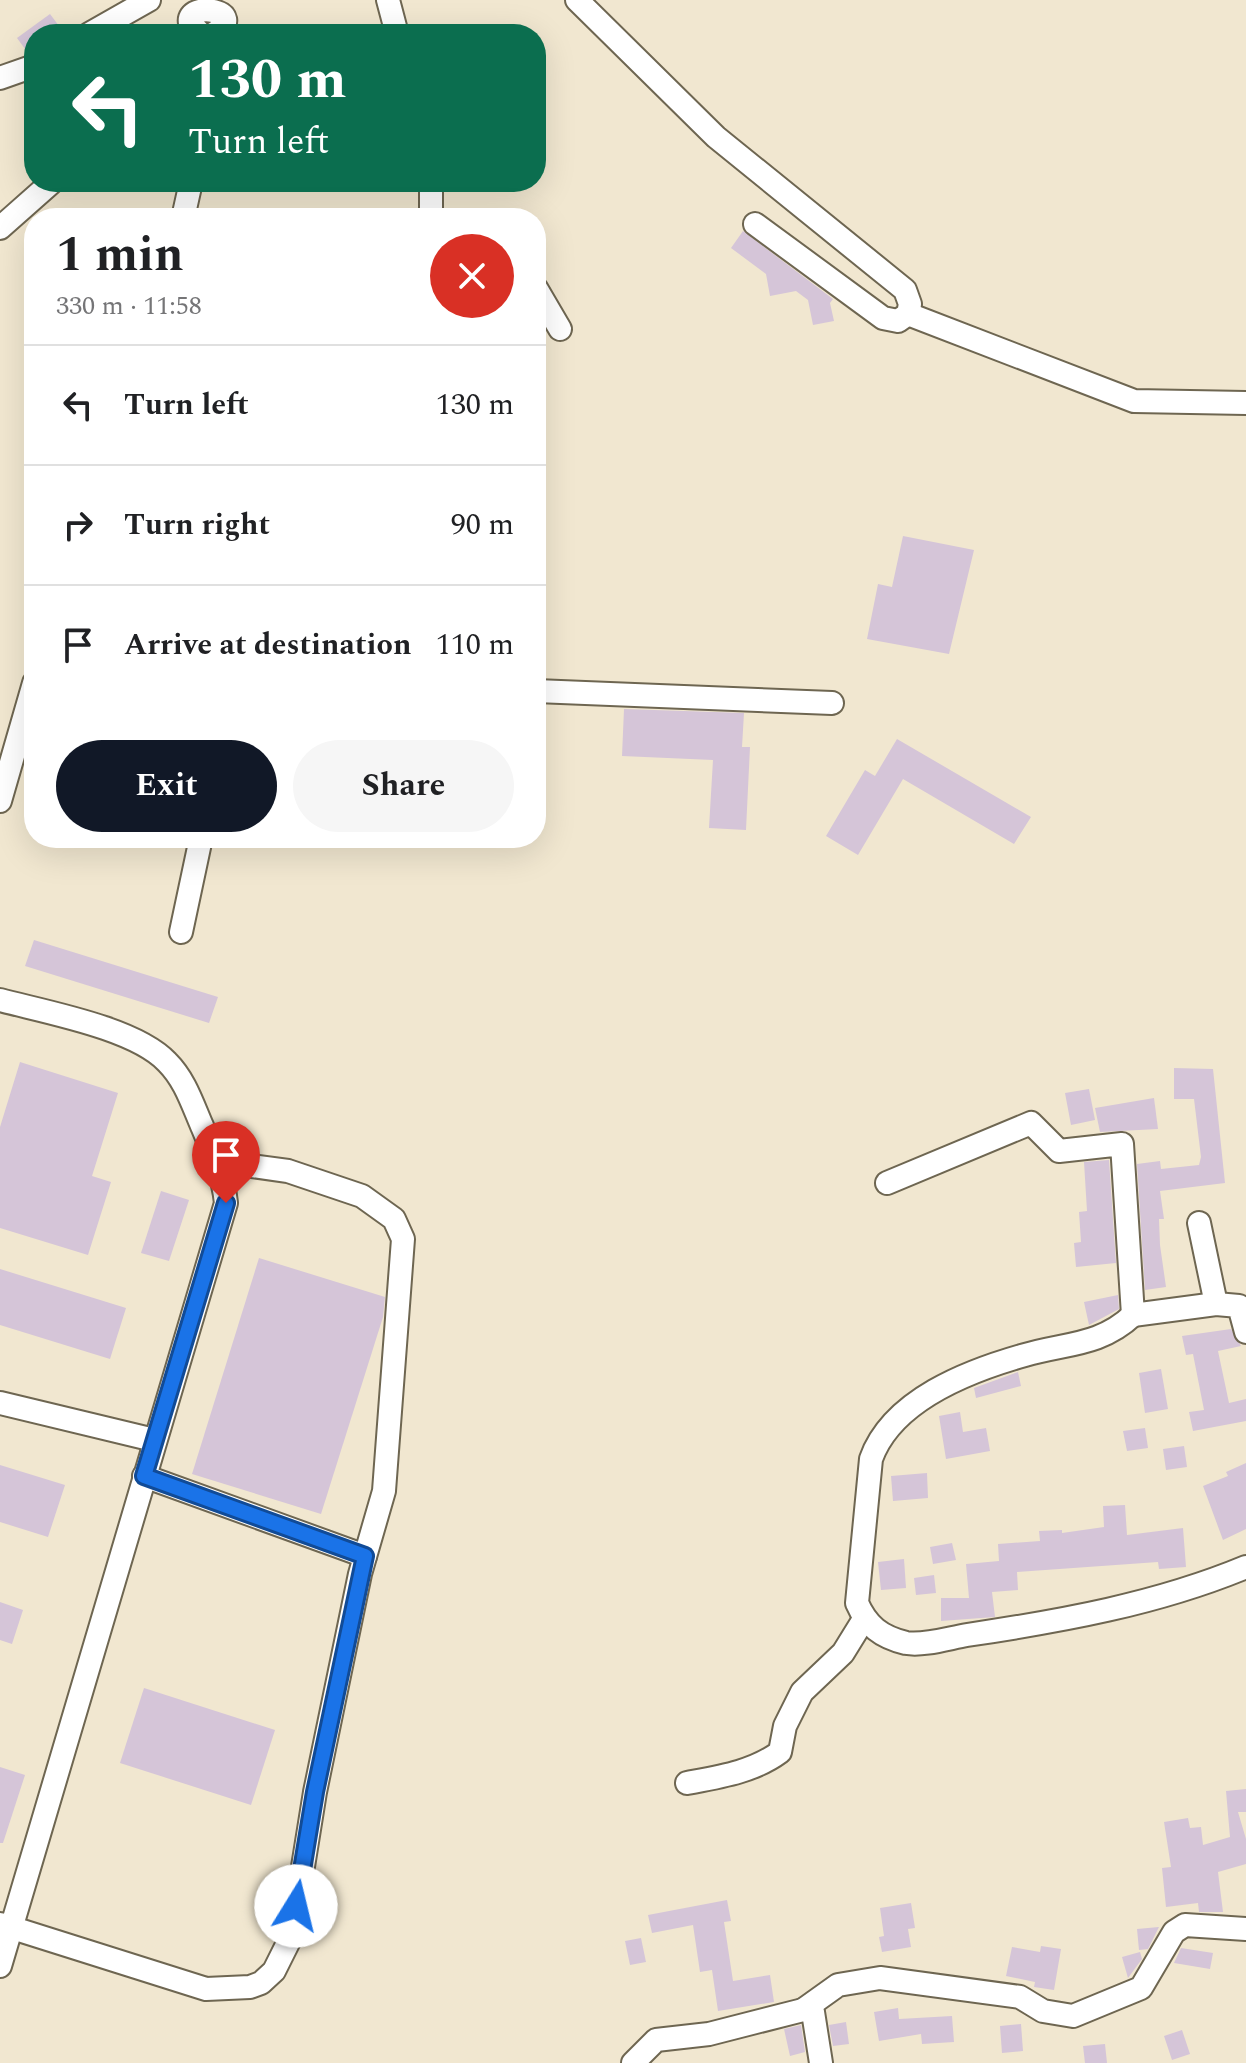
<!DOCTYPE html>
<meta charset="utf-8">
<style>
:root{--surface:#fff;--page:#f6f6f6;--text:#202124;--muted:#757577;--line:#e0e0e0;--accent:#111827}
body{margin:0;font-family:Spectral,serif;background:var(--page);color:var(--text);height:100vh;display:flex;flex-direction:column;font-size:30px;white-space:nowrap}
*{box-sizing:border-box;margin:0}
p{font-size:26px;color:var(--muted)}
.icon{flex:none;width:44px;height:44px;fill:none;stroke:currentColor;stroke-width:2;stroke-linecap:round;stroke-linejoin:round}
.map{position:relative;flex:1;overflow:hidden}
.side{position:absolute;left:24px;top:208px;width:522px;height:640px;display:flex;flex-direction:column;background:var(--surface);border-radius:32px;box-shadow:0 8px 32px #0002}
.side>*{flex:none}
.banner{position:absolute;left:24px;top:24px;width:522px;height:168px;border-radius:32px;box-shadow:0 8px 32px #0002;background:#0b6e4f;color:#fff;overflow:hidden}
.pin{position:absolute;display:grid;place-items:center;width:68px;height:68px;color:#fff;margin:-82px -34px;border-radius:50% 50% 50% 0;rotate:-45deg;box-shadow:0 0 8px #0007}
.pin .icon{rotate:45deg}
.me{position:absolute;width:88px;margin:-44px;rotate:9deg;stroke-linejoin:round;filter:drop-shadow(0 0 6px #0008)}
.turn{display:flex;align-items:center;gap:28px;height:168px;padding:0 32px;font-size:36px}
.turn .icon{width:104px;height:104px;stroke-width:2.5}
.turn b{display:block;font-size:56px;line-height:68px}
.round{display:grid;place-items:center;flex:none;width:84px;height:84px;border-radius:42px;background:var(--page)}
.overview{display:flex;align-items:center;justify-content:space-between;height:136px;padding:0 32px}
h1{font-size:48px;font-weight:700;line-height:60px}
.button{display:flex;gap:16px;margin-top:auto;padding:16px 32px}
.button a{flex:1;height:92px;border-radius:48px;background:var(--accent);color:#fff;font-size:32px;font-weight:700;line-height:92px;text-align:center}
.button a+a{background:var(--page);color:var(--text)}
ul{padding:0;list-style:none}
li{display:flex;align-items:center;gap:24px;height:120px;padding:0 32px;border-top:2px solid var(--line)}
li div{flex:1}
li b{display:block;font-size:30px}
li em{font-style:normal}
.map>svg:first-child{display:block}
.building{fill:#d5c5d8}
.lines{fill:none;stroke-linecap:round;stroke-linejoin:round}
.minor-casing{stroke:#6e6651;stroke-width:26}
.minor{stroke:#fff;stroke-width:22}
.route-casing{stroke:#114b97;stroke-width:20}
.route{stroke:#1a73e8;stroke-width:14}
</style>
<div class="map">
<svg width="1246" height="2063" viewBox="0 0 1246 2063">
<rect width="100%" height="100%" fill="#f1e7d0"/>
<g class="building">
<path d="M 50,14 L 65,34 L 34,34 L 34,52 L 28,53 L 17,38 Z"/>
<path d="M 743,231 L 833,299 L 830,303 L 834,321 L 813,325 L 808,300 L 796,291 L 770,296 L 766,274 L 731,248 Z"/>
<path d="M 903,536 L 974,550 L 949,654 L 867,639 L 878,584 L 892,587 Z"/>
<path d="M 624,709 L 744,713 L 742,747 L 750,747 L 746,830 L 709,828 L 713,760 L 622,756 Z"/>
<path d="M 897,739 L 1031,817 L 1014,844 L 903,779 L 858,855 L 826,836 L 865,770 L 875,776 Z"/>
<path d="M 34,940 L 218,997 L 209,1023 L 25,966 Z"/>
<path d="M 20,1062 L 118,1093 L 92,1176 L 111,1182 L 88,1255 L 0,1228 L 0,1127 Z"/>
<path d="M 1174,1068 L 1213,1069 L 1225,1183 L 1160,1191 L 1164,1219 L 1159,1219 L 1160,1245 L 1166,1287 L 1145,1290 L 1137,1164 L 1160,1161 L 1161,1169 L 1199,1165 L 1201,1157 L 1194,1099 L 1174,1099 Z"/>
<path d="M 1089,1089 L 1095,1120 L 1071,1125 L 1065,1093 Z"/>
<path d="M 1154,1098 L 1158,1129 L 1100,1132 L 1095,1108 Z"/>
<path d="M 1109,1160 L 1116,1263 L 1076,1267 L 1074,1243 L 1081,1242 L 1079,1212 L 1087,1211 L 1084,1162 Z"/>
<path d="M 161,1191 L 189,1200 L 169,1261 L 141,1253 Z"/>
<path d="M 259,1258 L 385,1297 L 383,1317 L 321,1514 L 192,1474 Z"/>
<path d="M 0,1269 L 126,1308 L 110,1359 L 0,1325 Z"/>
<path d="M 1118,1295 L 1119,1309 L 1089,1325 L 1084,1302 Z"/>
<path d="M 1231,1329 L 1241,1346 L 1218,1351 L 1229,1403 L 1246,1399 L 1246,1421 L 1193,1431 L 1189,1412 L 1204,1410 L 1193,1354 L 1186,1355 L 1182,1336 Z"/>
<path d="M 1161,1369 L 1168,1409 L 1145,1413 L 1139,1373 Z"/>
<path d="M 1018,1372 L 1021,1386 L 976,1398 L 974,1388 Z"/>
<path d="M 960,1412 L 963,1432 L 986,1428 L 990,1451 L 946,1459 L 939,1416 Z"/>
<path d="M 1145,1428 L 1148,1448 L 1127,1451 L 1123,1431 Z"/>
<path d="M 1184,1446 L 1187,1467 L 1166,1470 L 1163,1449 Z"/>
<path d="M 1246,1463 L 1246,1529 L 1223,1540 L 1203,1486 L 1228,1476 L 1226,1472 Z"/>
<path d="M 0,1465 L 65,1485 L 48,1537 L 0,1522 Z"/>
<path d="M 927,1473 L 928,1498 L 893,1501 L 891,1476 Z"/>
<path d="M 1125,1505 L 1127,1535 L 1183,1528 L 1186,1567 L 1159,1569 L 1158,1562 L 1017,1572 L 1018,1590 L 992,1592 L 995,1617 L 941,1621 L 941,1598 L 969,1598 L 966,1564 L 999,1561 L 998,1544 L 1040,1541 L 1039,1531 L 1062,1530 L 1062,1533 L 1104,1527 L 1103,1506 Z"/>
<path d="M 952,1543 L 956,1560 L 933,1564 L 930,1547 Z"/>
<path d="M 904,1559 L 906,1588 L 881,1590 L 878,1562 Z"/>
<path d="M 934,1575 L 936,1593 L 916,1595 L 914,1578 Z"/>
<path d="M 0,1602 L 23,1610 L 12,1644 L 0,1640 Z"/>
<path d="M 144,1688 L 275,1730 L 251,1805 L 120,1763 Z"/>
<path d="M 0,1767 L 25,1775 L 3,1843 L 0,1843 Z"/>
<path d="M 1246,1789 L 1246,1812 L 1238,1812 L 1246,1839 L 1246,1864 L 1218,1872 L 1223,1912 L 1199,1912 L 1198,1903 L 1166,1907 L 1162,1868 L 1171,1867 L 1164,1822 L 1188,1818 L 1190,1828 L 1201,1827 L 1203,1845 L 1230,1837 L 1226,1791 Z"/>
<path d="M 727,1900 L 731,1921 L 724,1922 L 733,1981 L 770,1975 L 774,2002 L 718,2011 L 712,1970 L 700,1972 L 693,1925 L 652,1933 L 648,1915 Z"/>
<path d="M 911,1903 L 915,1928 L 908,1929 L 911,1947 L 882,1952 L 879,1937 L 884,1936 L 880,1908 Z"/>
<path d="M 1159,1927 L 1148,1949 L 1139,1950 L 1137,1929 Z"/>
<path d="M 641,1938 L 646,1962 L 630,1965 L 625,1941 Z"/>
<path d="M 1041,1946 L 1061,1949 L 1054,1990 L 1034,1987 L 1035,1982 L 1006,1976 L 1012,1947 L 1040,1952 Z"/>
<path d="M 1181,1948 L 1213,1953 L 1210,1969 L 1174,1963 Z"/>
<path d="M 1140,1952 L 1142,1959 L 1128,1978 L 1122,1957 Z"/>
<path d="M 898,2008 L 899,2019 L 952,2016 L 954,2042 L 922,2044 L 921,2034 L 879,2041 L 874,2012 Z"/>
<path d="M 846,2022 L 849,2044 L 833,2046 L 829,2025 Z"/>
<path d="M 1021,2024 L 1023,2051 L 1002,2053 L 1000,2026 Z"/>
<path d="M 801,2025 L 805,2052 L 790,2056 L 784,2029 Z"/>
<path d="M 1182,2030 L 1190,2054 L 1172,2060 L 1164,2036 Z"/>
<path d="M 1105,2044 L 1107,2063 L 1085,2063 L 1083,2046 Z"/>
</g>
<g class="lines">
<defs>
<g id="minor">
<path d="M 388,0 L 397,34"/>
<path d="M 577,0 L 716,137 L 905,290 L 910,304 L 908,314 L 898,321 L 883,318 L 755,224"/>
<path d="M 89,34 L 149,0"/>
<path d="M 201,34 L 190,23 C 185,0 252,11 213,34"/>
<path d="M 0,78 L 34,66"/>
<path d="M 183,218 L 191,182"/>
<path d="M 431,218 L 431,182"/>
<path d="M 0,228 L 52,182"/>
<path d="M 536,288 L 560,329"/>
<path d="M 908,314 L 1134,401 L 1246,403"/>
<path d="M 536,691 L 832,703"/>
<path d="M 0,801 L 34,683"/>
<path d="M 181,932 L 201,838"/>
<path d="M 0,1000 C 45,1012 135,1028 167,1062 C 185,1080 192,1103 202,1126 C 213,1152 223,1175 226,1203 L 0,1966"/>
<path d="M 887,1183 L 1031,1123 L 1059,1151 L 1122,1144 L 1133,1315 L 1216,1304 L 1239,1306 L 1246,1332"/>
<path d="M 1199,1223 L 1216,1304"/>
<path d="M 1133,1315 C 1100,1346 1066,1343 1025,1355 C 968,1371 892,1400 871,1459 L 857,1603 C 867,1626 881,1637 906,1643 C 924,1646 949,1638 967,1635 C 1061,1621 1157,1604 1246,1567"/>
<path d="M 0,1403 L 154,1440"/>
<path d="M 144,1476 L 365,1556"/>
<path d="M 687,1783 C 719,1777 753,1772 780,1752 L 785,1726 L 802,1692 L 843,1653 L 864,1619"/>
<path d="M 0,1924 L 206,1989 L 250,1987 L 261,1983 L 274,1971 L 292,1935 L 315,1792 L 360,1574 L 384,1491 L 403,1239 L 394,1219 L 362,1196 L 288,1171 L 245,1165 L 220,1172"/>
<path d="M 803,2010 L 838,1985 L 880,1978 L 1020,1997 L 1043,2011 L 1073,2016 L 1141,1988 L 1174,1932 L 1185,1925 L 1246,1929"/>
<path d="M 633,2063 L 656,2040 L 709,2034 L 803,2010 L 813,2012 L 821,2063"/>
</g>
</defs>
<use href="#minor" class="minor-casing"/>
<use href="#minor" class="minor"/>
</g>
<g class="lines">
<defs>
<path id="route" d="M 226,1203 L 144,1476 L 365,1556 L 315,1792 L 296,1906"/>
</defs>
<use href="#route" class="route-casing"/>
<use href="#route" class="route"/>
</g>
</svg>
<div class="pin" style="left:226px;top:1203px;background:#d93025"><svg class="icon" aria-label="arrive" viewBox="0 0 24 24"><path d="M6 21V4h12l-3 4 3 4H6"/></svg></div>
<svg class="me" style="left:296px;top:1906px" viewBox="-20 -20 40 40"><circle r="19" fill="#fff"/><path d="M0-13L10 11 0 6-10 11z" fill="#1a73e8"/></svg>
<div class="banner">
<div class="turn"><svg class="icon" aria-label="left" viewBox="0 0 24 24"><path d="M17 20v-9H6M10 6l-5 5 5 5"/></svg><div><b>130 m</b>Turn left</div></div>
</div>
<section class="side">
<div class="overview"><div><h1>1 min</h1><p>330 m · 11:58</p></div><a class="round" style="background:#d93025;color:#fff"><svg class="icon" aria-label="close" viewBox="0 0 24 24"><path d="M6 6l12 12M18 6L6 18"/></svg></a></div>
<ul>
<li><svg class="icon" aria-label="left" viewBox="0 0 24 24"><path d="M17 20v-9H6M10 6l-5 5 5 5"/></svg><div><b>Turn left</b></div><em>130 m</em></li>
<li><svg class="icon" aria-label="right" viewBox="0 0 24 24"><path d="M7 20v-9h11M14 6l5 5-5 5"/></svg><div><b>Turn right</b></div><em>90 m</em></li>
<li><svg class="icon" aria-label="arrive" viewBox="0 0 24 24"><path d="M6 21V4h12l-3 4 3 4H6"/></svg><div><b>Arrive at destination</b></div><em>110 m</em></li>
</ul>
<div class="button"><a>Exit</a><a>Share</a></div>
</section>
</div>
